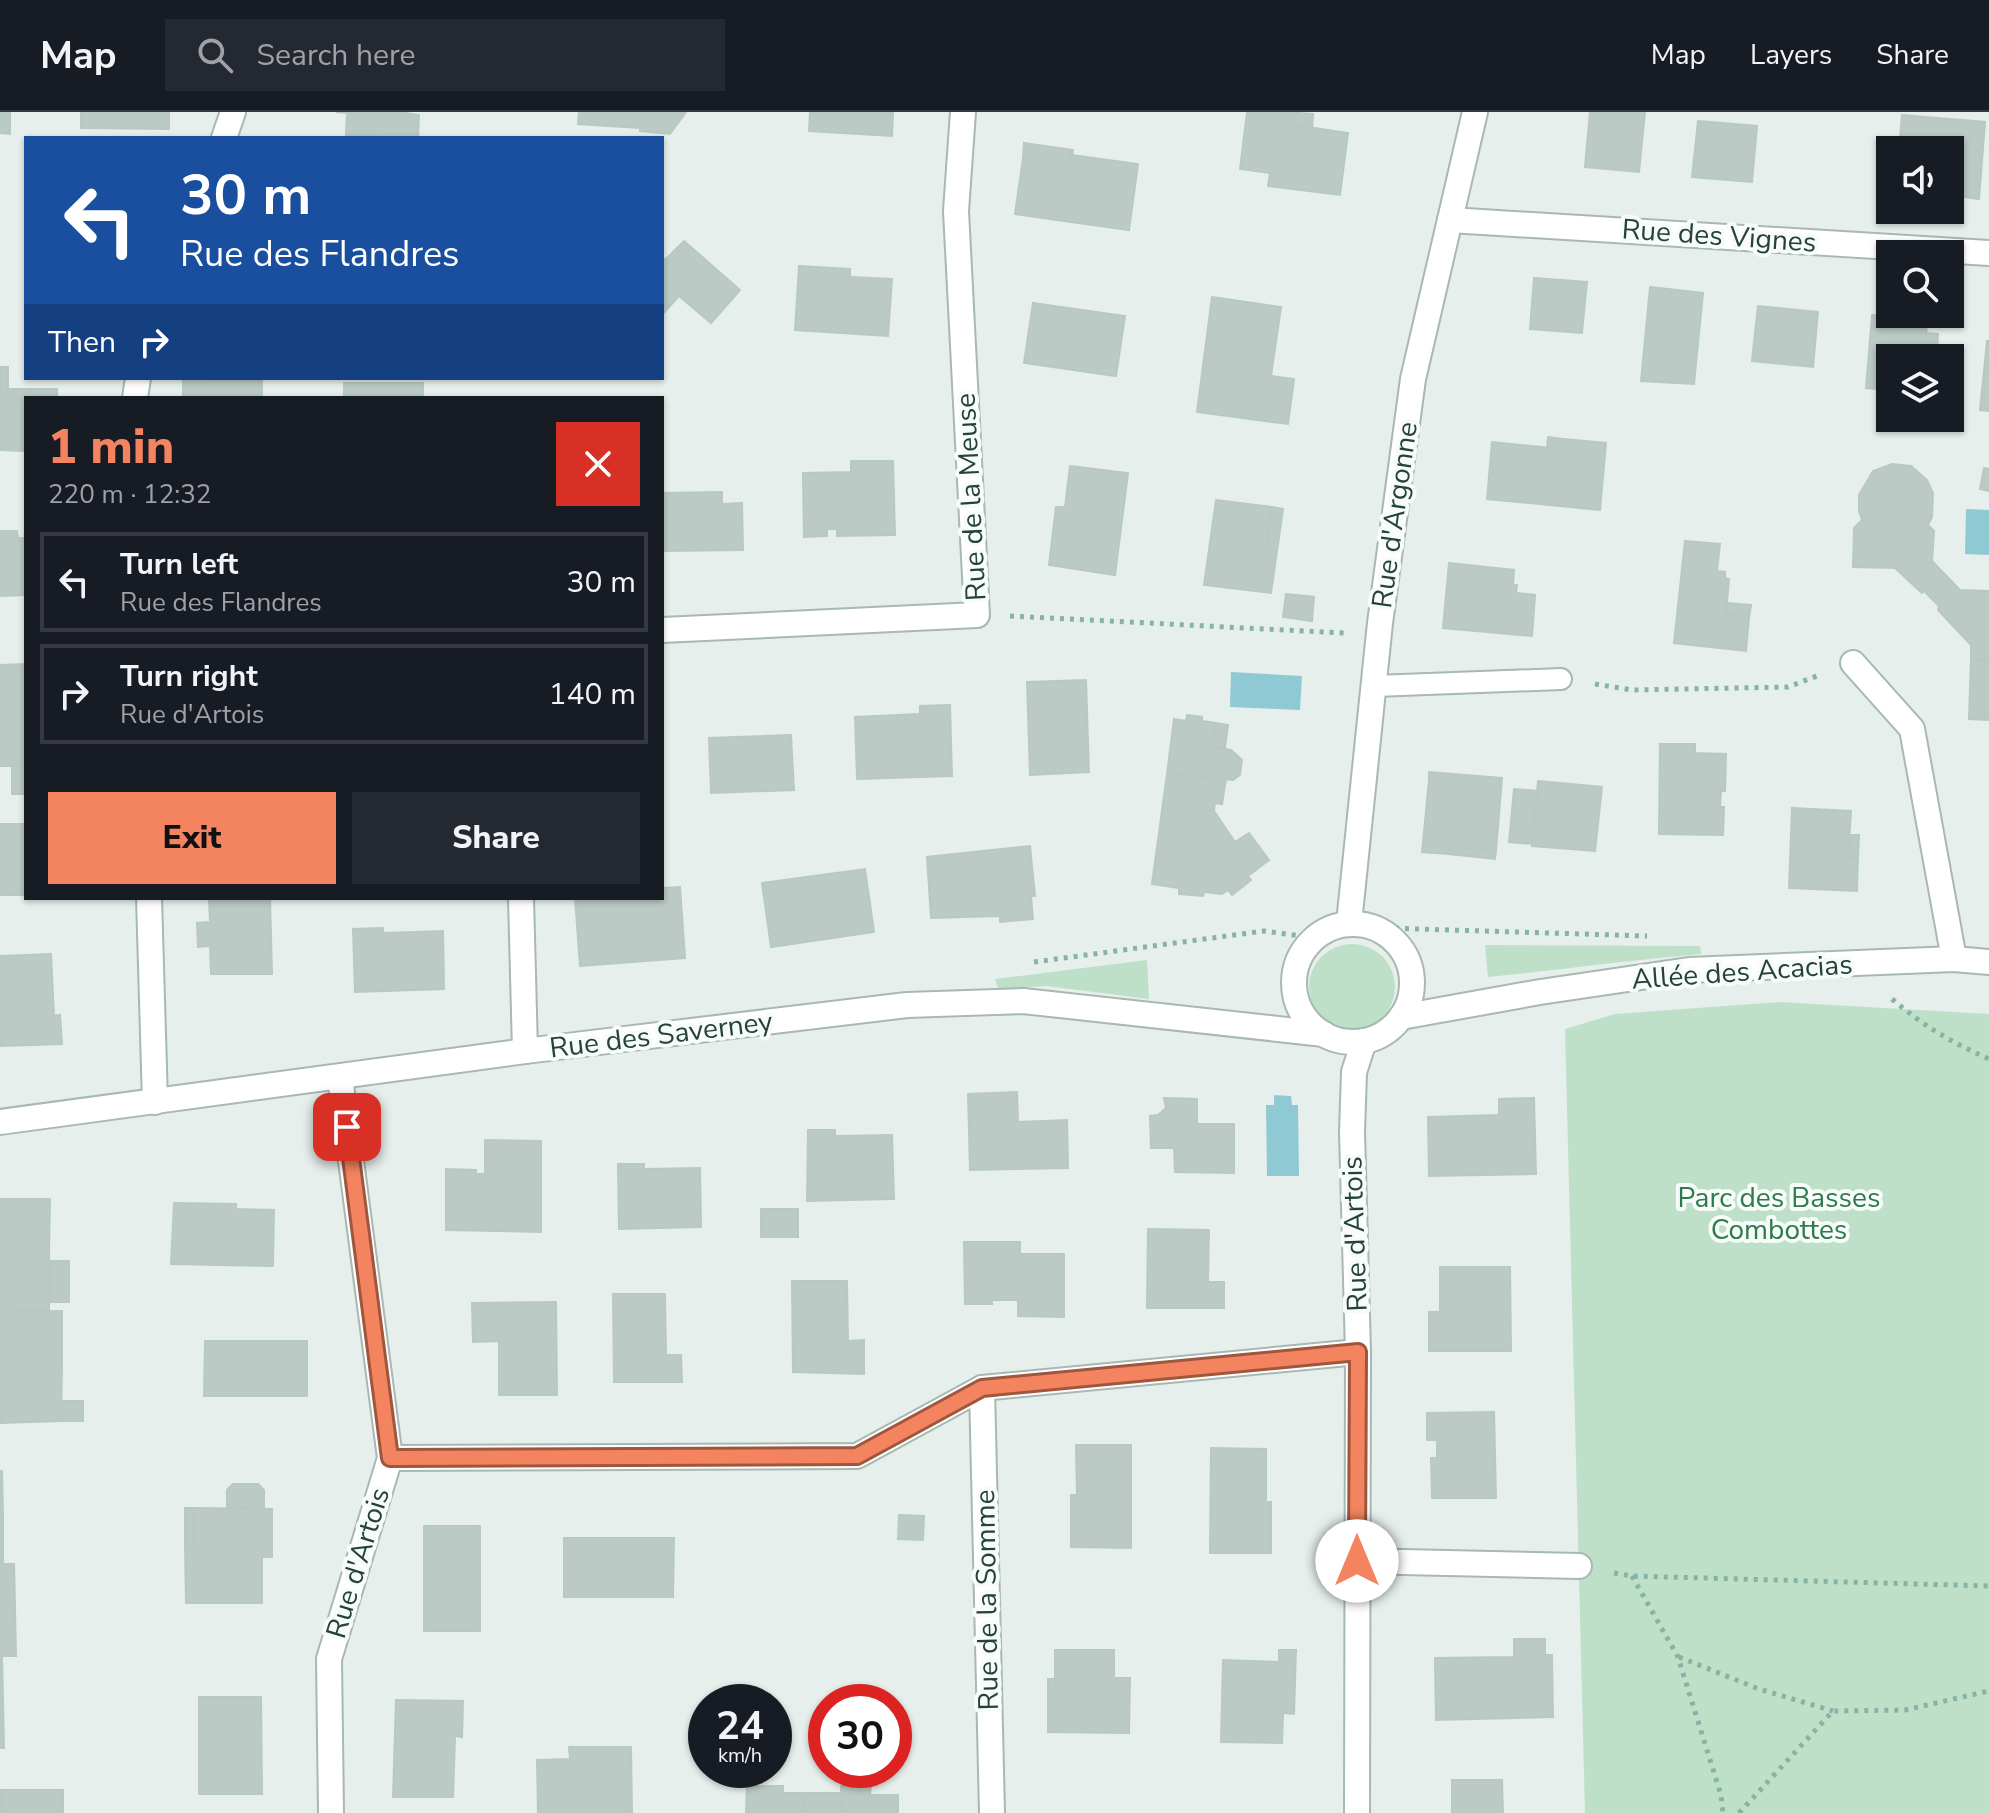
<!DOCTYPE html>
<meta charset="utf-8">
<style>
:root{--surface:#171b24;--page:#242831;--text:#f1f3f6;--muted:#9ea1a6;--line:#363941;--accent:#f4845f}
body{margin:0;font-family:"Nunito Sans",sans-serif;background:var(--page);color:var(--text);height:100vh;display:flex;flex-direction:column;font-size:30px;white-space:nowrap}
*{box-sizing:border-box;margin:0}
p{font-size:26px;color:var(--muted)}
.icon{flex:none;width:44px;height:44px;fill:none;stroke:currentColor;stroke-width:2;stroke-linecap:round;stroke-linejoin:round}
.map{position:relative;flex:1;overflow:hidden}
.side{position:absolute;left:24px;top:284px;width:640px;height:504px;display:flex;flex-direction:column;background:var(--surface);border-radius:0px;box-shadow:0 2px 6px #0004}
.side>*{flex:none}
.top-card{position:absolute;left:24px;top:24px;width:640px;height:244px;border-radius:0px;box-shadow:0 2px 6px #0004;background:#1a4fa0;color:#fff;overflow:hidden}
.tools{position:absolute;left:1876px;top:24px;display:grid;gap:16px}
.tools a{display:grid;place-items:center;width:88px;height:88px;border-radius:0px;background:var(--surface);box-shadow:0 2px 6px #0004;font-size:40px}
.speed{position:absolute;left:688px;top:1572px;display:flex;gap:16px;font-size:40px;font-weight:700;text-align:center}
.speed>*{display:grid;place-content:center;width:104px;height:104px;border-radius:50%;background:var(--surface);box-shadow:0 2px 6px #0004;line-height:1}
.speed small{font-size:20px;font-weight:400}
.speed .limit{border:12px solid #d22;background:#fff;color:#111}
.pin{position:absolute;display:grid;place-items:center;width:68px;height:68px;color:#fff;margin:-34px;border-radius:16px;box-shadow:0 4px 12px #0006}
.me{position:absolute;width:88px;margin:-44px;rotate:0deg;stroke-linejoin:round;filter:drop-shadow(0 0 6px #0008)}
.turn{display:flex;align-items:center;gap:28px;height:168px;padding:0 24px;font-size:36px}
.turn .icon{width:104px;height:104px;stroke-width:2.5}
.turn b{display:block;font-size:56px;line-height:68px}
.then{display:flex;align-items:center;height:76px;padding:0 24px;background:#0003;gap:16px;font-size:30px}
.round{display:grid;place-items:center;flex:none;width:84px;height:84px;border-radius:0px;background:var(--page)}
.summary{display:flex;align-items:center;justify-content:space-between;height:136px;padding:0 24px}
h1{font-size:48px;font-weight:800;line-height:60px;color:var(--accent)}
.primary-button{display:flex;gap:16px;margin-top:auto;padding:16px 24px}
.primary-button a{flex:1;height:92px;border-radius:0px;background:var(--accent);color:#111;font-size:32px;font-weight:800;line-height:92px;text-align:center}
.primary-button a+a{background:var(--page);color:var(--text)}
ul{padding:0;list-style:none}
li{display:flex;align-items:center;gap:24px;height:100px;margin:0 16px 12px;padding:0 8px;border:4px solid var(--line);border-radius:0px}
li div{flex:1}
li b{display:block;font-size:30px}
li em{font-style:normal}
header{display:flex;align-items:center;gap:48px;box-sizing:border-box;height:112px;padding:0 40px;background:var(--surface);border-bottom:2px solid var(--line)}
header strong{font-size:38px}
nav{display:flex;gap:44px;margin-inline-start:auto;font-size:28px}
.search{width:560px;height:72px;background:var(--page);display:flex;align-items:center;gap:20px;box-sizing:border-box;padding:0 28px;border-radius:0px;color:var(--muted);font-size:30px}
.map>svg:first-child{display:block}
.green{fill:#bfe0c8}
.water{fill:#8ec9d4}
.building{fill:#bbcac4;stroke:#b8c9c2;stroke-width:2}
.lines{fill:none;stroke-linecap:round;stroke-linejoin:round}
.lane-casing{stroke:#a8b8b2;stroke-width:24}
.street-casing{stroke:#a8b8b2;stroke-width:28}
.path{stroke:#86b3a5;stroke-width:5;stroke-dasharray:4 6;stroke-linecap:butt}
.lane{stroke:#fff;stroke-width:20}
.street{stroke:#fff;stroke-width:24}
.route-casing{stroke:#9f563e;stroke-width:20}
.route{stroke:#f4845f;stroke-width:14}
.labels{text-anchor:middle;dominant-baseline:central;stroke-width:8;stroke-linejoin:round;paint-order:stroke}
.street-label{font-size:28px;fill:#24423a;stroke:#f7fbf9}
.park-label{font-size:28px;fill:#2d7a4b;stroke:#f7fbf9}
</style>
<header>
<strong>Map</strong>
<div class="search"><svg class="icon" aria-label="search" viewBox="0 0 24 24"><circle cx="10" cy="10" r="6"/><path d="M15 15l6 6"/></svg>Search here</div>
<nav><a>Map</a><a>Layers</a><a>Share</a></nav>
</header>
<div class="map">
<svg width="1989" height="1701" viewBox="0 0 1989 1701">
<rect width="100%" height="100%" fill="#e6efeb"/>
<g class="green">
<circle cx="1352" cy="875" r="43"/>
<path d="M 1485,833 L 1700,834 L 1701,842 C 1630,848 1559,858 1488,865 Z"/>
<path d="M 1147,848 L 1149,887 L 1046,874 L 998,877 L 995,867 Z"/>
<path d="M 1780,890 L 1989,902 L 1989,1701 L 1585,1701 L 1565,917 L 1615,902 Z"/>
</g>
<g class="water">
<path d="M 1966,397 L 1989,398 L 1989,443 L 1965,442 Z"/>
<path d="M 1231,560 L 1302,564 L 1300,598 L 1230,595 Z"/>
<path d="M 1274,983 L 1291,984 L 1292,993 L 1298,993 L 1299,1064 L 1267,1064 L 1266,993 L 1274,993 Z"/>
</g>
<g class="building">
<path d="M 0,0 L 10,0 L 10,22 L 0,21 Z"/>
<path d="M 81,0 L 169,0 L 169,17 L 81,16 Z"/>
<path d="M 336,0 L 399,0 L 419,3 L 418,26 L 346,23 L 347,1 Z"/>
<path d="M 579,0 L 686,0 L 670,22 L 640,19 L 640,16 L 578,12 Z"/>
<path d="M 810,0 L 893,0 L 892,24 L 809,19 Z"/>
<path d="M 1247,0 L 1283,0 L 1281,11 L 1348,21 L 1340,83 L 1268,74 L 1270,61 L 1240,57 Z"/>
<path d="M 1283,0 L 1313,2 L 1312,17 L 1281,11 Z"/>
<path d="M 1590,0 L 1645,0 L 1639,60 L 1585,55 Z"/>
<path d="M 1902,3 L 1985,10 L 1979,87 L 1950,83 L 1950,38 L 1899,38 Z"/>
<path d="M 1698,9 L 1757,14 L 1752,70 L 1692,65 Z"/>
<path d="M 1024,31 L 1073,38 L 1072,43 L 1069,52 L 1023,46 Z"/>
<path d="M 1072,43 L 1138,52 L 1129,118 L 1015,102 L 1023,46 L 1069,52 Z"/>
<path d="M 684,129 L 740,178 L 711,211 L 679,184 L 662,203 L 662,145 L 665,148 Z"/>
<path d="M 799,154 L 850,157 L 850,165 L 892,167 L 888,224 L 795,218 Z"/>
<path d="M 1534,166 L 1587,170 L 1582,221 L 1530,217 Z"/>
<path d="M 1650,175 L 1703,181 L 1694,272 L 1641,269 Z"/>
<path d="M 1212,185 L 1281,195 L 1271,264 L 1294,267 L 1288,312 L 1197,300 Z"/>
<path d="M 1033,191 L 1125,204 L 1116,264 L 1024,251 Z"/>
<path d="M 1758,194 L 1818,200 L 1813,255 L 1752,249 Z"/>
<path d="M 1872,203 L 1927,208 L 1925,246 L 1890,246 L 1890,278 L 1866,276 Z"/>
<path d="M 1926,221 L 1938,222 L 1937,241 L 1925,240 Z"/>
<path d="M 1987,229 L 1989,229 L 1989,299 L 1980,298 Z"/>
<path d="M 0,255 L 8,255 L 8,277 L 57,277 L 57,286 L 26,286 L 26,333 L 23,333 L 23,339 L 0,338 Z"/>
<path d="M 183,268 L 262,269 L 262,286 L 183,286 Z"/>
<rect x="344" y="271" width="79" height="15"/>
<path d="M 1548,325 L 1564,327 L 1562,337 L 1547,335 Z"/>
<path d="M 1564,327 L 1606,331 L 1600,398 L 1487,387 L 1492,330 L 1562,337 Z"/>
<path d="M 851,349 L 893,349 L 895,423 L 837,424 L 837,417 L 827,417 L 827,424 L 804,425 L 803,361 L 851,360 Z"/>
<path d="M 1892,352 L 1911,354 L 1927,368 L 1933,381 L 1932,405 L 1928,413 L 1934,419 L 1932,449 L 1960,478 L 1989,479 L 1989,549 L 1971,548 L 1971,533 L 1938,498 L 1939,494 L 1924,479 L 1922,481 L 1895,456 L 1853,455 L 1854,416 L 1862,408 L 1859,399 L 1859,383 L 1873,359 Z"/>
<path d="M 1070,354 L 1128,361 L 1115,463 L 1049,453 L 1056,395 L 1065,395 Z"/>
<path d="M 1984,356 L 1989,357 L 1989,379 L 1980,377 Z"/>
<path d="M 722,380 L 722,392 L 742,391 L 743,438 L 662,439 L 662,381 Z"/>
<path d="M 1216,388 L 1272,395 L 1265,444 L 1276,446 L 1271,481 L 1204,473 Z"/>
<path d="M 1272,395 L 1283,397 L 1276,446 L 1265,444 Z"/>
<path d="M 0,419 L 17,419 L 18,426 L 26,426 L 26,483 L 0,484 Z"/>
<path d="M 1685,429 L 1720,432 L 1717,459 L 1725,460 L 1725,466 L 1729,467 L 1726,502 L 1749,505 L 1746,539 L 1674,531 Z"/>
<path d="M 1449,451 L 1514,458 L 1513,473 L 1517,473 L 1516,481 L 1535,483 L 1532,524 L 1443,516 Z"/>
<path d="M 1286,482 L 1314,485 L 1312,509 L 1283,505 Z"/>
<path d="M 1727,491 L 1751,493 L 1749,505 L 1726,502 Z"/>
<path d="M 1971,548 L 1989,549 L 1989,608 L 1969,607 Z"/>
<path d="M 26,552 L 26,654 L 0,654 L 0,553 Z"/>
<path d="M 1086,568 L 1089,660 L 1030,663 L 1027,570 Z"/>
<path d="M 950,593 L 952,664 L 857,667 L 855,605 L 920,602 L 920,594 Z"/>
<path d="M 1187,603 L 1202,605 L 1202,609 L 1216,611 L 1212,635 L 1231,638 L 1242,648 L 1240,663 L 1233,668 L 1167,662 L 1174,607 L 1186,609 Z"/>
<path d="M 1216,611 L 1228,613 L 1225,636 L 1212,635 Z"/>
<path d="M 791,623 L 794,678 L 711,681 L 709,626 Z"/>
<path d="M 1660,632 L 1695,632 L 1695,641 L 1726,642 L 1725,679 L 1721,679 L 1720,695 L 1724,695 L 1723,723 L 1659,722 Z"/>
<rect x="12" y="654" width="14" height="28"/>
<path d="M 1429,660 L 1453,662 L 1452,670 L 1429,668 Z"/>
<path d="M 1167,662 L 1226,667 L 1222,692 L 1215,691 L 1214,699 L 1235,730 L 1249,721 L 1269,748 L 1248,764 L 1251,768 L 1232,783 L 1228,778 L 1222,782 L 1204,780 L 1203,784 L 1179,782 L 1179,776 L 1152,772 Z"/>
<path d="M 1453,662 L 1502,666 L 1496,739 L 1450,735 L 1449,742 L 1422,740 L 1429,668 L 1452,670 Z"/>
<path d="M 1538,669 L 1602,675 L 1595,739 L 1532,734 Z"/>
<path d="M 1514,677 L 1537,679 L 1532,732 L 1509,730 Z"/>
<path d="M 1792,696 L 1851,699 L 1848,745 L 1858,745 L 1857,779 L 1789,776 Z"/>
<rect x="0" y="712" width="26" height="71"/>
<path d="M 1849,723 L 1859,723 L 1858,745 L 1848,745 Z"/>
<path d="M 1030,734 L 1035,784 L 1031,784 L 1033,807 L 1000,810 L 1000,804 L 931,806 L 927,745 Z"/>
<path d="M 1450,735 L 1496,739 L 1495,747 L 1449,742 Z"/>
<path d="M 865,757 L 874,820 L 771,835 L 762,771 Z"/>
<path d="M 680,775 L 685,846 L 580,854 L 575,786 L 662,786 L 662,776 Z"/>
<path d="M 209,786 L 270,786 L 272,862 L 211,862 L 210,834 L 198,835 L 197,811 L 210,810 Z"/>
<path d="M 383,816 L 383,821 L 443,819 L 444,877 L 355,880 L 353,817 Z"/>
<path d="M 51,842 L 54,904 L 60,903 L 62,932 L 0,934 L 0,844 Z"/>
<path d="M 1017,980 L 1018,1010 L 1067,1008 L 1068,1056 L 970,1058 L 968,982 Z"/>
<path d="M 1164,986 L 1197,987 L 1197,1012 L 1234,1012 L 1234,1061 L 1175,1060 L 1174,1036 L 1151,1036 L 1150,1004 L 1158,1003 L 1166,996 Z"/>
<path d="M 1534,986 L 1536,1062 L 1429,1064 L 1428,1005 L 1499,1003 L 1499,987 Z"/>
<path d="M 808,1018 L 835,1018 L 835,1024 L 892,1023 L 894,1087 L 807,1089 Z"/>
<path d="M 485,1028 L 541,1029 L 541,1045 L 485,1045 Z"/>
<path d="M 485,1045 L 541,1045 L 541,1120 L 446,1118 L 446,1057 L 476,1058 L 476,1062 L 485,1062 Z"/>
<path d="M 618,1052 L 644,1052 L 644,1057 L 700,1056 L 701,1115 L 619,1117 Z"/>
<path d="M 0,1087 L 50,1087 L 49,1142 L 0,1142 Z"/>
<path d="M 174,1091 L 236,1092 L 236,1097 L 274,1098 L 273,1154 L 171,1152 Z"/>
<rect x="761" y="1097" width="37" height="28"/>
<path d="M 1148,1117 L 1209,1118 L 1208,1170 L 1224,1170 L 1224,1196 L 1147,1196 Z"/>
<path d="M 964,1130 L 1020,1130 L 1020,1142 L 1064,1142 L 1064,1205 L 1018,1204 L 1018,1188 L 992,1188 L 992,1192 L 965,1192 Z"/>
<path d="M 0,1142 L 49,1142 L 49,1199 L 0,1200 Z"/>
<path d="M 49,1149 L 69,1149 L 69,1190 L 50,1190 Z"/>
<path d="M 1440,1155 L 1510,1155 L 1511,1239 L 1429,1239 L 1429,1200 L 1440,1200 Z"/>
<path d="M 792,1169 L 847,1169 L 848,1229 L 864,1228 L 864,1262 L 793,1260 Z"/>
<path d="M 613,1182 L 665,1182 L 666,1243 L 681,1243 L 682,1270 L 614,1270 Z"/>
<path d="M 556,1190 L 557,1283 L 499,1283 L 499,1229 L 473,1230 L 472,1191 Z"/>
<path d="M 62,1199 L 62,1253 L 0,1254 L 0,1200 Z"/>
<path d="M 205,1229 L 307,1229 L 307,1284 L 204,1284 Z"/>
<path d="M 62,1253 L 61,1309 L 0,1311 L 0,1254 Z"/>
<rect x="61" y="1289" width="22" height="20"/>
<path d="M 1494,1300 L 1496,1386 L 1432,1386 L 1431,1346 L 1437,1346 L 1437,1328 L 1427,1328 L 1427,1301 Z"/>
<path d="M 1076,1333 L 1131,1333 L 1131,1436 L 1071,1435 L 1071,1383 L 1077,1383 Z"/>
<path d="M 1211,1336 L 1266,1337 L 1266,1390 L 1271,1390 L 1271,1441 L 1210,1441 Z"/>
<path d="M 0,1359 L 2,1359 L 3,1404 L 0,1404 Z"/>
<path d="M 233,1372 L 258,1372 L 264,1378 L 264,1397 L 227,1396 L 227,1378 Z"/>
<rect x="185" y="1396" width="8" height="37"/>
<path d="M 193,1396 L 272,1397 L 272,1445 L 262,1445 L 262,1491 L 186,1491 L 185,1433 L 193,1433 Z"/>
<path d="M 899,1403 L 924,1404 L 923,1428 L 898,1427 Z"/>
<rect x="0" y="1404" width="3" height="48"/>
<rect x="424" y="1414" width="56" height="105"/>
<path d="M 564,1426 L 674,1426 L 673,1485 L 564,1485 Z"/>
<path d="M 0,1452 L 14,1452 L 15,1496 L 0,1496 Z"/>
<path d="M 0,1496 L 15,1496 L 16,1544 L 0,1544 Z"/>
<path d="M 1514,1527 L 1545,1527 L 1545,1543 L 1552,1543 L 1553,1605 L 1436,1608 L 1435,1546 L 1514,1545 Z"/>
<path d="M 1055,1538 L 1114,1538 L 1114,1566 L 1130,1566 L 1129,1621 L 1048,1620 L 1048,1582 L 1055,1582 Z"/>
<path d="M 1279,1538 L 1296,1538 L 1294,1602 L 1283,1601 L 1282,1631 L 1221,1630 L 1223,1548 L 1279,1550 Z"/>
<path d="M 0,1544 L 2,1544 L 3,1589 L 0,1589 Z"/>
<path d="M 1048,1567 L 1054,1567 L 1055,1582 L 1048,1582 Z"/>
<path d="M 199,1585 L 261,1585 L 262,1682 L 199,1682 Z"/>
<path d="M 396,1588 L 463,1589 L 462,1625 L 455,1624 L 453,1685 L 393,1685 Z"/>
<path d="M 0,1589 L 3,1589 L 4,1636 L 0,1636 Z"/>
<path d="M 569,1635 L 631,1635 L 632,1701 L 538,1701 L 537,1648 L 570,1647 Z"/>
<path d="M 1452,1668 L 1502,1668 L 1503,1701 L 1452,1701 Z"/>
<path d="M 747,1674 L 783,1674 L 783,1681 L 804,1681 L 804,1701 L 746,1701 Z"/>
<path d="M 841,1674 L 871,1674 L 870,1683 L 898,1683 L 898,1701 L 841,1701 Z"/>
<rect x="1" y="1678" width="62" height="23"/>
<rect x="804" y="1681" width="37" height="20"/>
</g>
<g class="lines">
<defs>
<path id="lane" d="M 1375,574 L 1561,567"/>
<g id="street">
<path d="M 224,26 L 233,0"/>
<path d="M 1450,108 L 1989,141"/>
<path d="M 135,286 L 138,266"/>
<path d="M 662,518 L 977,503 L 956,99 L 963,0"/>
<path d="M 1853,551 L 1912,617 L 1954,847"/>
<path d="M 149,786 L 155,990"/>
<path d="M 521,786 L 525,939"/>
<path d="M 1349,811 L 1380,511 L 1413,267 L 1475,0"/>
<circle cx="1353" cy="871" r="59"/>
<path d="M 1401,905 L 1540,880 L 1689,858 L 1954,847 L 1989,850"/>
<path d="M 0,1010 L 525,939 L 907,893 L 1023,889 L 1324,922"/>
<path d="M 982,1276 L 992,1701"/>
<path d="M 390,1346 L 857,1344 L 982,1276 L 1358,1240"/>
<path d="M 1357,1449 L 1579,1454"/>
<path d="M 331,1701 L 329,1547 L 390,1346 L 340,965"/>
<path d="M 1357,1701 L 1358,1240 L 1352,1020 L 1354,960 L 1364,929"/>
</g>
</defs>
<use href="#lane" class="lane-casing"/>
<use href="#street" class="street-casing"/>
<g class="path">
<path d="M 1010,504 L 1344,521"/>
<path d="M 1595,572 L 1632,578 L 1788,575 L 1822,562"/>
<path d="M 1385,816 L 1647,824"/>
<path d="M 1034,850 L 1264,819 L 1315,826"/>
<path d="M 1892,887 C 1925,915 1949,929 1989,947"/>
<path d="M 1614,1461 L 1632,1464 L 1989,1474"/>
<path d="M 1632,1464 L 1678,1545 L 1721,1683 L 1723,1701"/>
<path d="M 1679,1545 L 1759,1577 L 1833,1599"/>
<path d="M 1739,1701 L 1833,1599 L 1905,1598 L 1989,1579"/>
</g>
<use href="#lane" class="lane"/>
<use href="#street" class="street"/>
</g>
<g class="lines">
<defs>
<path id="route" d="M 347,1015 L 390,1346 L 857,1344 L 982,1276 L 1358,1240 L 1357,1449"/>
</defs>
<use href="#route" class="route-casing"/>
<use href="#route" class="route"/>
</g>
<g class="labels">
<g class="street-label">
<text transform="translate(1719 124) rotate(4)">Rue des Vignes</text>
<text transform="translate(971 385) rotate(-93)">Rue de la Meuse</text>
<text transform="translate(1395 403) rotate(-82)">Rue d'Argonne</text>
<text transform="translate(1742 860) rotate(-4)">Allée des Acacias</text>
<text transform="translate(661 923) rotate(-7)">Rue des Saverney</text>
<text transform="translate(1355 1122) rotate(-92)">Rue d'Artois</text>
<text transform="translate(358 1451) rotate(-73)">Rue d'Artois</text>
<text transform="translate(987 1488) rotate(-91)">Rue de la Somme</text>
</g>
<g class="park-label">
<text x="1779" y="1086">Parc des Basses<tspan x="1779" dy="32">Combottes</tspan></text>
</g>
</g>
</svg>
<div class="tools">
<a><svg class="icon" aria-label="sound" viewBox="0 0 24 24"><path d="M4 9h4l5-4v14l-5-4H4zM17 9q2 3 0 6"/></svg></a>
<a><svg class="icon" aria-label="search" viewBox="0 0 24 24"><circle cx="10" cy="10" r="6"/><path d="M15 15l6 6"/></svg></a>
<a><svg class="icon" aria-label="layers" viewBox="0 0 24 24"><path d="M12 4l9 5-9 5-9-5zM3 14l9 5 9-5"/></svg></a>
</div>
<div class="speed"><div>24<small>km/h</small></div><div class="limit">30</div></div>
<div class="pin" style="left:347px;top:1015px;background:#d93025"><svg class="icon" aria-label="arrive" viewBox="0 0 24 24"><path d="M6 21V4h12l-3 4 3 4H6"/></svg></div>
<svg class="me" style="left:1357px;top:1449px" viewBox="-20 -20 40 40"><circle r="19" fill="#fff"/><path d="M0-13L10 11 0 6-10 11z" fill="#f4845f"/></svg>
<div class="top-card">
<div class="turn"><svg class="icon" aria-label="left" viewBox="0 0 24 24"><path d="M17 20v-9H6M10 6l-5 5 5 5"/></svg><div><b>30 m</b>Rue des Flandres</div></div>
<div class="then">Then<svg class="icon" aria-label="right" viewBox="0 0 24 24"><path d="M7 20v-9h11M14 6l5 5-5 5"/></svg></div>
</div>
<section class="side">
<div class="summary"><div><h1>1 min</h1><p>220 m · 12:32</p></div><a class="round" style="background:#d93025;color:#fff"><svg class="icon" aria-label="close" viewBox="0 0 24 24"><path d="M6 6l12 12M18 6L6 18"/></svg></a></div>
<ul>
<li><svg class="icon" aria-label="left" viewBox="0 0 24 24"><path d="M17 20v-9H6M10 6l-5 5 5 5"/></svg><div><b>Turn left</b><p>Rue des Flandres</p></div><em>30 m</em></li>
<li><svg class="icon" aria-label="right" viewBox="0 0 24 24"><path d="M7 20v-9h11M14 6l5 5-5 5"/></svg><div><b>Turn right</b><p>Rue d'Artois</p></div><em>140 m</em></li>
</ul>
<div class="primary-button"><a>Exit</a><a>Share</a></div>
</section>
</div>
